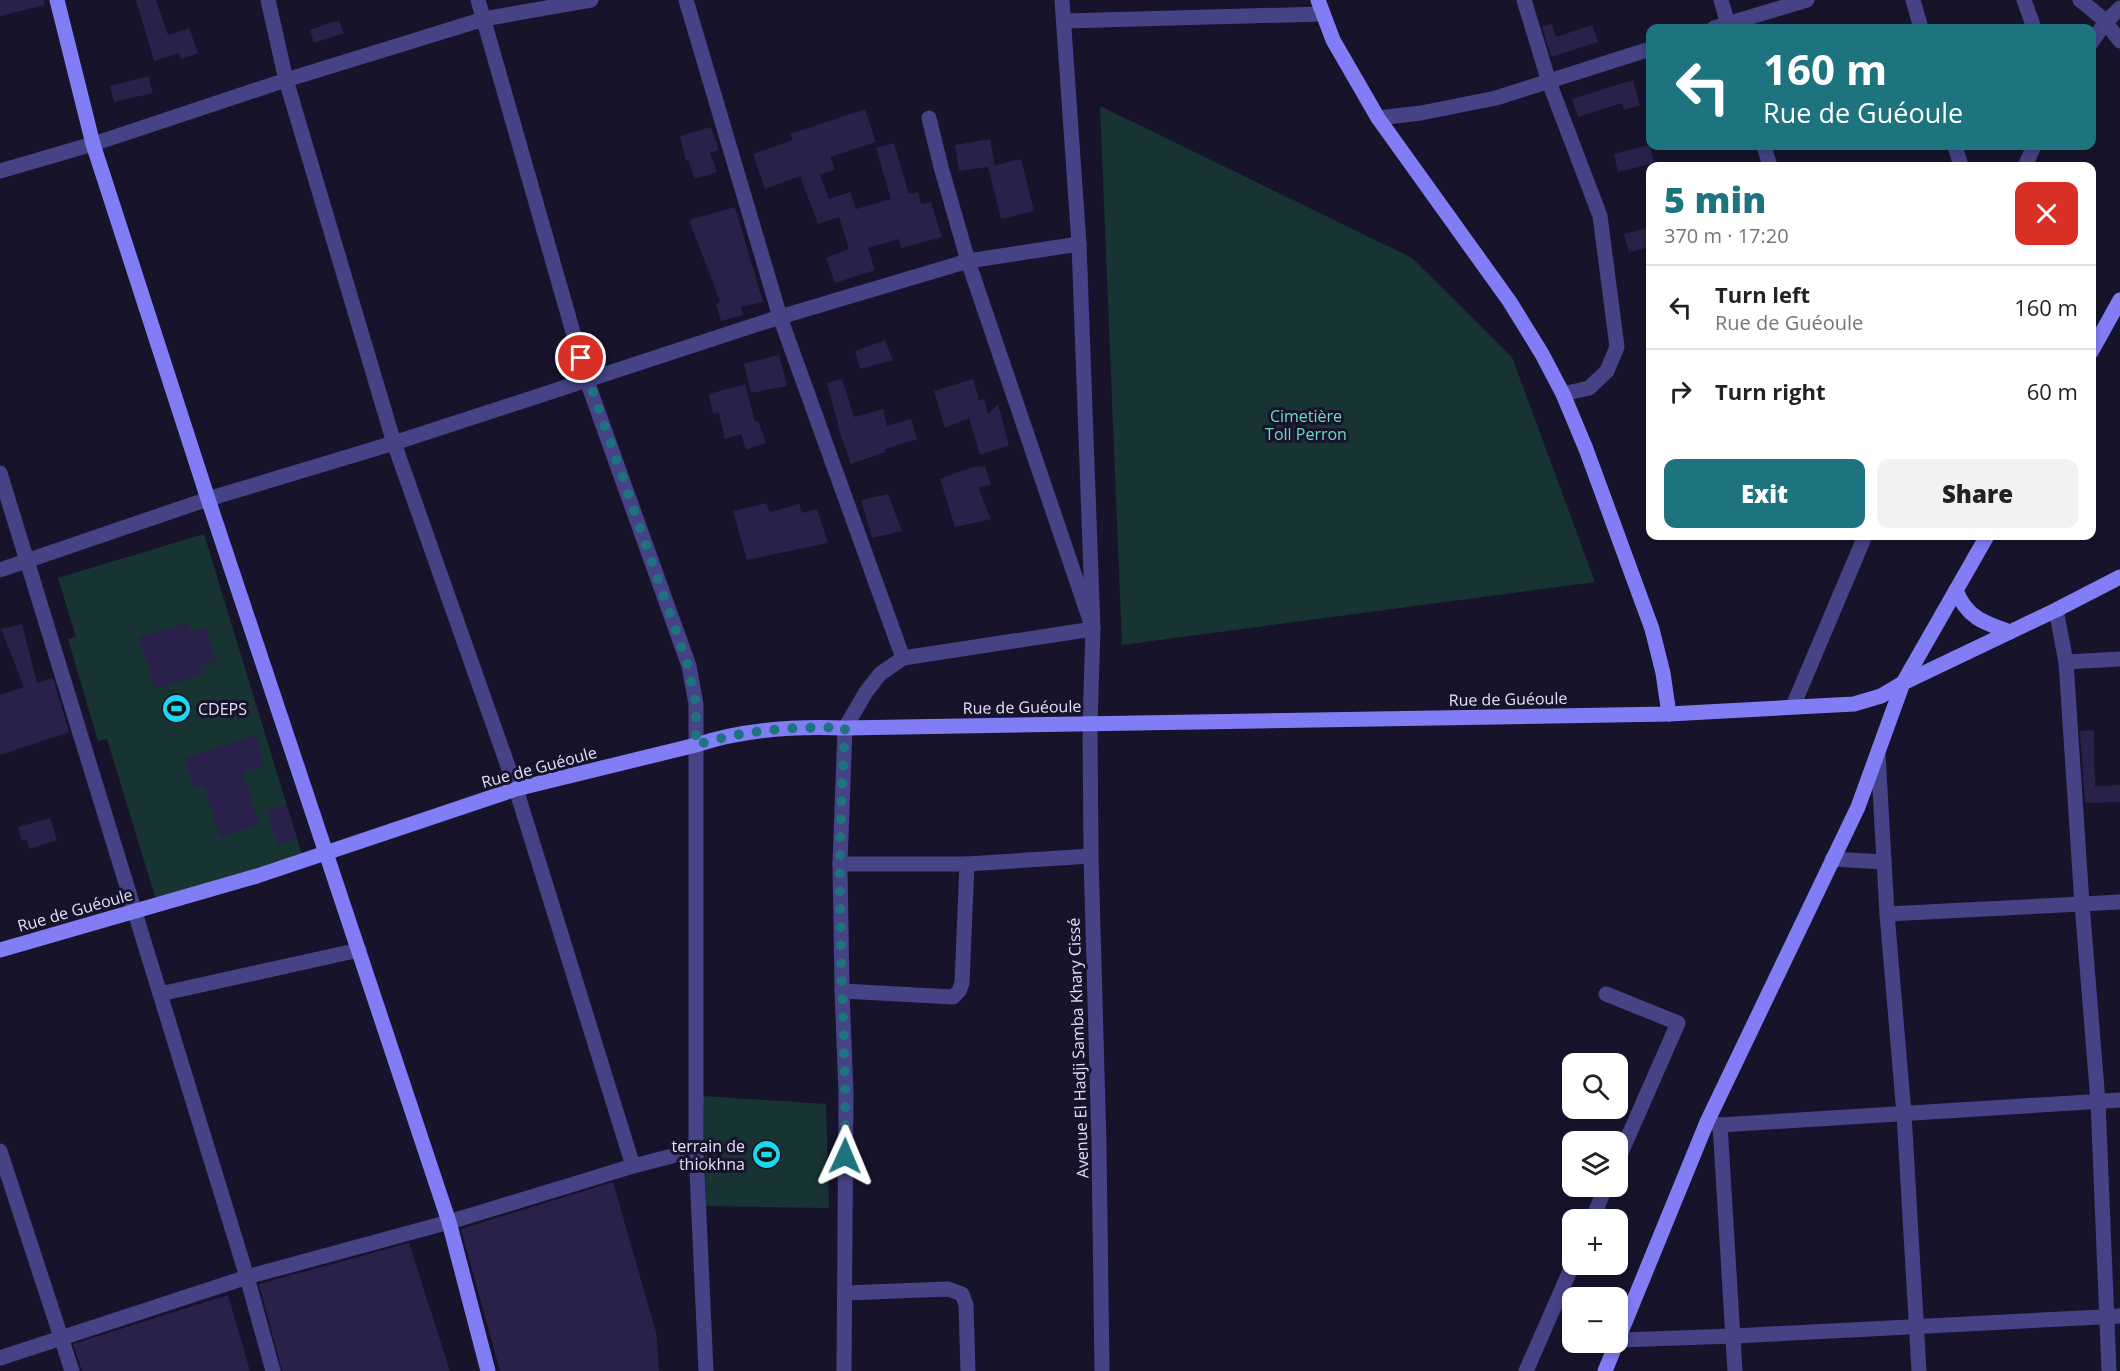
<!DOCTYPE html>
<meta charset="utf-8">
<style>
:root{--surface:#fff;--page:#f2f2f2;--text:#222;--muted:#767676;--line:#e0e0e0;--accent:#1e747e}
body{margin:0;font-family:"Open Sans",sans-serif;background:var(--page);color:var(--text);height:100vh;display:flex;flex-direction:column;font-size:22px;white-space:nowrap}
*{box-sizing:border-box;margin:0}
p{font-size:20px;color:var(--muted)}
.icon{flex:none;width:33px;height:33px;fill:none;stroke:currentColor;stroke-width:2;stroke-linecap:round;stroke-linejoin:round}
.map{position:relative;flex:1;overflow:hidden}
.details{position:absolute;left:1646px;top:162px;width:450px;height:378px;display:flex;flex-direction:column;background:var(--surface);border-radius:12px;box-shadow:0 3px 9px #0003}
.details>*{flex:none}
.banner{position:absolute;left:1646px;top:24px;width:450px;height:126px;border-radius:12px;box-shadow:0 3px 9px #0003;background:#1e747e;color:#fff;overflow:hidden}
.controls{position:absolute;left:1562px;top:1053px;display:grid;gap:12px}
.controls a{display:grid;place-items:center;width:66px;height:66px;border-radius:12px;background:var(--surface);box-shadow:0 3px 9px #0003;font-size:30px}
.pin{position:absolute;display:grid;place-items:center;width:51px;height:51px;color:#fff;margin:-26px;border:3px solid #fff;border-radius:50%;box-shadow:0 2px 6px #0007}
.me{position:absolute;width:66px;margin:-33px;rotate:1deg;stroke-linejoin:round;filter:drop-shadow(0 0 4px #0008)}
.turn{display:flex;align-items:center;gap:21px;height:126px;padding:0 18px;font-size:27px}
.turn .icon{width:78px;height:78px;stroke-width:2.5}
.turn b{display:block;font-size:42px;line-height:51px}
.round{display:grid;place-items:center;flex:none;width:63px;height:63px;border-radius:12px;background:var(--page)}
.overview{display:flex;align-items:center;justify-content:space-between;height:102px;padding:0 18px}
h1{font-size:36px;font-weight:800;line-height:45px;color:var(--accent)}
.primary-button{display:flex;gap:12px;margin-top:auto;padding:12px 18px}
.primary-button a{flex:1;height:69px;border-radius:12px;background:var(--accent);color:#fff;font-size:24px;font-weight:800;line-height:69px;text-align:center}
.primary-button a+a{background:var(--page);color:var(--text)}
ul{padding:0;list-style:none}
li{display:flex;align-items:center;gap:18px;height:84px;padding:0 18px;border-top:2px solid var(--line)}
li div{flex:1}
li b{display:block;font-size:22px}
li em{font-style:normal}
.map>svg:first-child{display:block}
.green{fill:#173433}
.building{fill:#29214a}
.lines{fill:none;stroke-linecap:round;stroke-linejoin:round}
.street{stroke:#454286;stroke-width:15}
.secondary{stroke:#817ef5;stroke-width:15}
.route{stroke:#1e747e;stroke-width:10;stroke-dasharray:0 18}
.labels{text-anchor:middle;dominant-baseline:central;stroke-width:6;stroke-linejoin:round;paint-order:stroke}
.park-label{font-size:16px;fill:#6fd9bf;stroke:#17132b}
.street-label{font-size:16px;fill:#e3dffd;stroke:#17132b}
.poi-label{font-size:16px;fill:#e3dffd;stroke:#17132b;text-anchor:start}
</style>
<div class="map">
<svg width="2120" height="1371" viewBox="0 0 2120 1371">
<rect width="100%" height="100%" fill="#17132b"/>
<g class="green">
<path d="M 1100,106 L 1412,258 L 1512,357 L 1595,582 L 1122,645 Z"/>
<path d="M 204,534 L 302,855 L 156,900 L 107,739 L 98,741 L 68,639 L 76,637 L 58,578 Z"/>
<path d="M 703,1096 L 826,1104 L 829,1208 L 706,1206 Z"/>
</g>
<g class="building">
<path d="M 0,0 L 44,0 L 45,5 L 0,16 Z"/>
<path d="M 136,0 L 156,0 L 168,35 L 189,28 L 198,53 L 181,59 L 179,53 L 154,61 Z"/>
<path d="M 339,20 L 344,33 L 314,43 L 310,30 Z"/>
<path d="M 1552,24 L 1556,37 L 1592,25 L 1598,42 L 1551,57 L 1542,27 Z"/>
<path d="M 148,76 L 153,93 L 114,102 L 110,86 Z"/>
<path d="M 1633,80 L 1640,105 L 1624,110 L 1622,103 L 1578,117 L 1572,99 Z"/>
<path d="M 865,109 L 876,142 L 830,157 L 835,169 L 820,175 L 829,199 L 850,192 L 856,209 L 891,199 L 876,148 L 894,143 L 909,194 L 918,192 L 921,204 L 931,202 L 942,237 L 901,248 L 899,239 L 868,248 L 875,270 L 835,283 L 826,258 L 849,249 L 839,217 L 818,224 L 800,176 L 765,189 L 753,154 L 793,140 L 790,134 Z"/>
<path d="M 711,127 L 719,150 L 710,153 L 717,172 L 695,179 L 688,160 L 686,161 L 680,136 Z"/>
<path d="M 990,139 L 995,166 L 959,171 L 955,145 Z"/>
<path d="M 1650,145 L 1654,163 L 1618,172 L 1614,154 Z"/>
<path d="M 1021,159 L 1034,211 L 1001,219 L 988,167 Z"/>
<path d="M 735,207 L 763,302 L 741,307 L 743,315 L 721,321 L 716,304 L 720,301 L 689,220 Z"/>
<path d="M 1647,228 L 1650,247 L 1629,252 L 1624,234 Z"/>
<path d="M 885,340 L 893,360 L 860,369 L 855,351 Z"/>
<path d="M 779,355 L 787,386 L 751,393 L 744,364 Z"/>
<path d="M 842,379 L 854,417 L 883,409 L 887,426 L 911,419 L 917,439 L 885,449 L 885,452 L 851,464 L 837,424 L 838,424 L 827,383 Z"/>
<path d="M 973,379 L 979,400 L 984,399 L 988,414 L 998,404 L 1009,445 L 980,455 L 969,418 L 945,428 L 934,391 Z"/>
<path d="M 745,384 L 755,422 L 758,421 L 766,443 L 746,450 L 741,434 L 725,439 L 719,413 L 713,414 L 709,394 Z"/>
<path d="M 985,466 L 991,485 L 978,487 L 991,519 L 955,527 L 940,479 L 973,467 Z"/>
<path d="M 888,494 L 902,531 L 872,538 L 861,500 Z"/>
<path d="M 766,503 L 770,512 L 799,504 L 802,513 L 817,509 L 828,543 L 747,560 L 733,511 Z"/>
<path d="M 188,623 L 191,632 L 206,627 L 216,661 L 200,666 L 202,675 L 155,689 L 139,637 Z"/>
<path d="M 22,624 L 37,683 L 53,678 L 69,732 L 0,755 L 0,695 L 24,687 L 1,629 Z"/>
<path d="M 2094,730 L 2095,786 L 2120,785 L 2120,802 L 2085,803 L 2080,731 Z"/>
<path d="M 256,735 L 264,765 L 243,772 L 259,825 L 220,837 L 204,786 L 194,789 L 185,758 Z"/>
<path d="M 286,804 L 297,839 L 278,845 L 267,811 Z"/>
<path d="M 50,818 L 57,840 L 29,849 L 27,840 L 22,841 L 18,827 Z"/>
<path d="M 613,1182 L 657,1336 L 659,1371 L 500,1371 L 461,1229 Z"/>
<path d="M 409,1243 L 450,1371 L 282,1371 L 259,1284 Z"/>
<path d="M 228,1295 L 250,1371 L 82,1371 L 73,1344 Z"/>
</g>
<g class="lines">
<g class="street">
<path d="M 268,0 L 286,80 L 394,443 L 516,789 L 633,1166"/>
<path d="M 478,0 L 587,381 L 689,666 L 696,704 L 696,1150 L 706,1371"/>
<path d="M 686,0 L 780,317 L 903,658"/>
<path d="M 1062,0 L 1079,244 L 1093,629 L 1090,724 L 1091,856 L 1099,1145 L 1102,1371"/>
<path d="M 1524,0 L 1549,82 L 1600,216 L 1617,347 L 1607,371 L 1589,388 L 1563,394"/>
<path d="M 1721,0 L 1729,28"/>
<path d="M 1913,0 L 1921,28"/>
<path d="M 2024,0 L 2034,28"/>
<path d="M 2080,0 L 2102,18 L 2120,41"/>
<path d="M 1064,21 L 1322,14"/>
<path d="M 1714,28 L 1807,0"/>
<path d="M 2091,43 L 2105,23 L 2120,8"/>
<path d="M 1378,118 L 1421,113 L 1496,98 L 1650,49"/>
<path d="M 1764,146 L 1770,166"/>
<path d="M 1955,146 L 1961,166"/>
<path d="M 2025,166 L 2034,146"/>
<path d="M 0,171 L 93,144 L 286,80 L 484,19 L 591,0"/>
<path d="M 0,473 L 247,1277 L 273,1371"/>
<path d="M 0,570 L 208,499 L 394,443 L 780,317 L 968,261 L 1079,244"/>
<path d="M 2056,610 L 2066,662 L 2082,904 L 2098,1102 L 2109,1371"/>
<path d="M 2066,662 L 2120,659"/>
<path d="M 1793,706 L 1865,536"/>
<path d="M 1878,754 L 1887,914 L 1904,1114 L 1919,1371"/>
<path d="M 1832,859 L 1884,862"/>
<path d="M 840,864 L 967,864 L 1091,856"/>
<path d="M 1887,914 L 2120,902"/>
<path d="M 842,991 L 953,997 L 959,991 L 962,983 L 967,864"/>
<path d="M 160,994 L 359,950"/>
<path d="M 1606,994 L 1678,1023 L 1617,1162"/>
<path d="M 1707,1122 L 1720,1125 L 2120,1100"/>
<path d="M 1720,1125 L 1735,1371"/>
<path d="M 0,1151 L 72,1371"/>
<path d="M 1592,1220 L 1606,1186"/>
<path d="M 845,1293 L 948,1289 L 962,1294 L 966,1305 L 968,1371"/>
<path d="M 1620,1340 L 1734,1336 L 2120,1316"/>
<path d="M 0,1358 L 247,1277 L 449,1222 L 633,1166 L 696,1150"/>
<path d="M 844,1371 L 846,1093 L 842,991 L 840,864 L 845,728 L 866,692 L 880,674 L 903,658 L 1093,629 L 968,261 L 941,167 L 929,118"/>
<path d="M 1526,1371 L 1573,1264"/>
</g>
<g class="secondary">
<path d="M 57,0 L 93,144 L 208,499 L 449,1222 L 488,1371"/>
<path d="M 1318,0 L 1333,40 L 1378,118 L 1510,302 L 1542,354 L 1563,394 L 1586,449 L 1652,629 L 1663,673 L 1669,714"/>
<path d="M 2091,352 L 2120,300"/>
<path d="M 1956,590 C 1966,617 1984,623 2010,632"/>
<path d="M 0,950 L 257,876 L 516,789 L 696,745 C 744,729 795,726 845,728 L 1669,714 L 1854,704 L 1881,696 L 1903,683 L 1987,536"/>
<path d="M 1605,1371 L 1707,1122 L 1858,807 L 1903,683 L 2056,610 L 2120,577"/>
</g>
</g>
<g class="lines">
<path class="route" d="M 581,358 L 688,666 L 696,704 L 696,745 C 744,730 795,726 845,728 C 843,774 840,819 840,865 C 839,962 847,1059 845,1156"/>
</g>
<defs>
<symbol id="stadium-disc" viewBox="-11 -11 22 22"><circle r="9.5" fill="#1ad9ee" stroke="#17132b"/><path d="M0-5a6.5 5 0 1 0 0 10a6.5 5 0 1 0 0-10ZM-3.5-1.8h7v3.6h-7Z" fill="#111"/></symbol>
</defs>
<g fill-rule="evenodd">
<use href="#stadium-disc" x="160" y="692" width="33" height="33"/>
<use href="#stadium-disc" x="750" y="1138" width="33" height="33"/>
</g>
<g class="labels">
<g class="park-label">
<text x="1306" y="416">Cimetière<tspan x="1306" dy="18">Toll Perron</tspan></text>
</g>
<g class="street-label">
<text transform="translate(1508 699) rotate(-1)">Rue de Guéoule</text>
<text transform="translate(1022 707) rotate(-1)">Rue de Guéoule</text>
<text transform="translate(539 767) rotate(-15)">Rue de Guéoule</text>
<text transform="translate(75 910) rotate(-16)">Rue de Guéoule</text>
<text transform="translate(1078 1048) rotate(-92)">Avenue El Hadji Samba Khary Cissé</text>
</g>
<g class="poi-label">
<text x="198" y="709">CDEPS</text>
<text x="745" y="1146" text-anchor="end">terrain de<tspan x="745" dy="18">thiokhna</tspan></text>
</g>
</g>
</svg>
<div class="controls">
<a><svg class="icon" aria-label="search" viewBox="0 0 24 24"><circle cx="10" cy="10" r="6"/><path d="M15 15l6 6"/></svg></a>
<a><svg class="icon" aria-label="layers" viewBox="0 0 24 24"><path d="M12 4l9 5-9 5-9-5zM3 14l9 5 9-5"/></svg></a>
<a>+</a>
<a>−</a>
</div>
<div class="pin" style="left:581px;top:358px;background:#d93025"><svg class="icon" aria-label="arrive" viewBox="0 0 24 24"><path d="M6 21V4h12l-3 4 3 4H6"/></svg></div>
<svg class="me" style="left:845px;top:1156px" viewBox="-20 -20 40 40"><path d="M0-17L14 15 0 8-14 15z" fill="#1e747e" stroke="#fff" stroke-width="4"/></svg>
<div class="banner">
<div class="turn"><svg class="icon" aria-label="left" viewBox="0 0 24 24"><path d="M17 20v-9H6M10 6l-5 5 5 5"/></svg><div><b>160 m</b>Rue de Guéoule</div></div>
</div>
<section class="details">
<div class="overview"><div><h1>5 min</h1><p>370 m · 17:20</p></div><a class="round" style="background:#d93025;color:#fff"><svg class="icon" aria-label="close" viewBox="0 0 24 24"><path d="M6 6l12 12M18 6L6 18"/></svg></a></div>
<ul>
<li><svg class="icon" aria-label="left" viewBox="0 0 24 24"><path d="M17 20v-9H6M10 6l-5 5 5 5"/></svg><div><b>Turn left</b><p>Rue de Guéoule</p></div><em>160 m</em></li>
<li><svg class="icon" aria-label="right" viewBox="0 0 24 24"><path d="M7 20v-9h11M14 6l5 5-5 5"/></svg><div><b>Turn right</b></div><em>60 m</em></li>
</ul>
<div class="primary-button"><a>Exit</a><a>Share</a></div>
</section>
</div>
